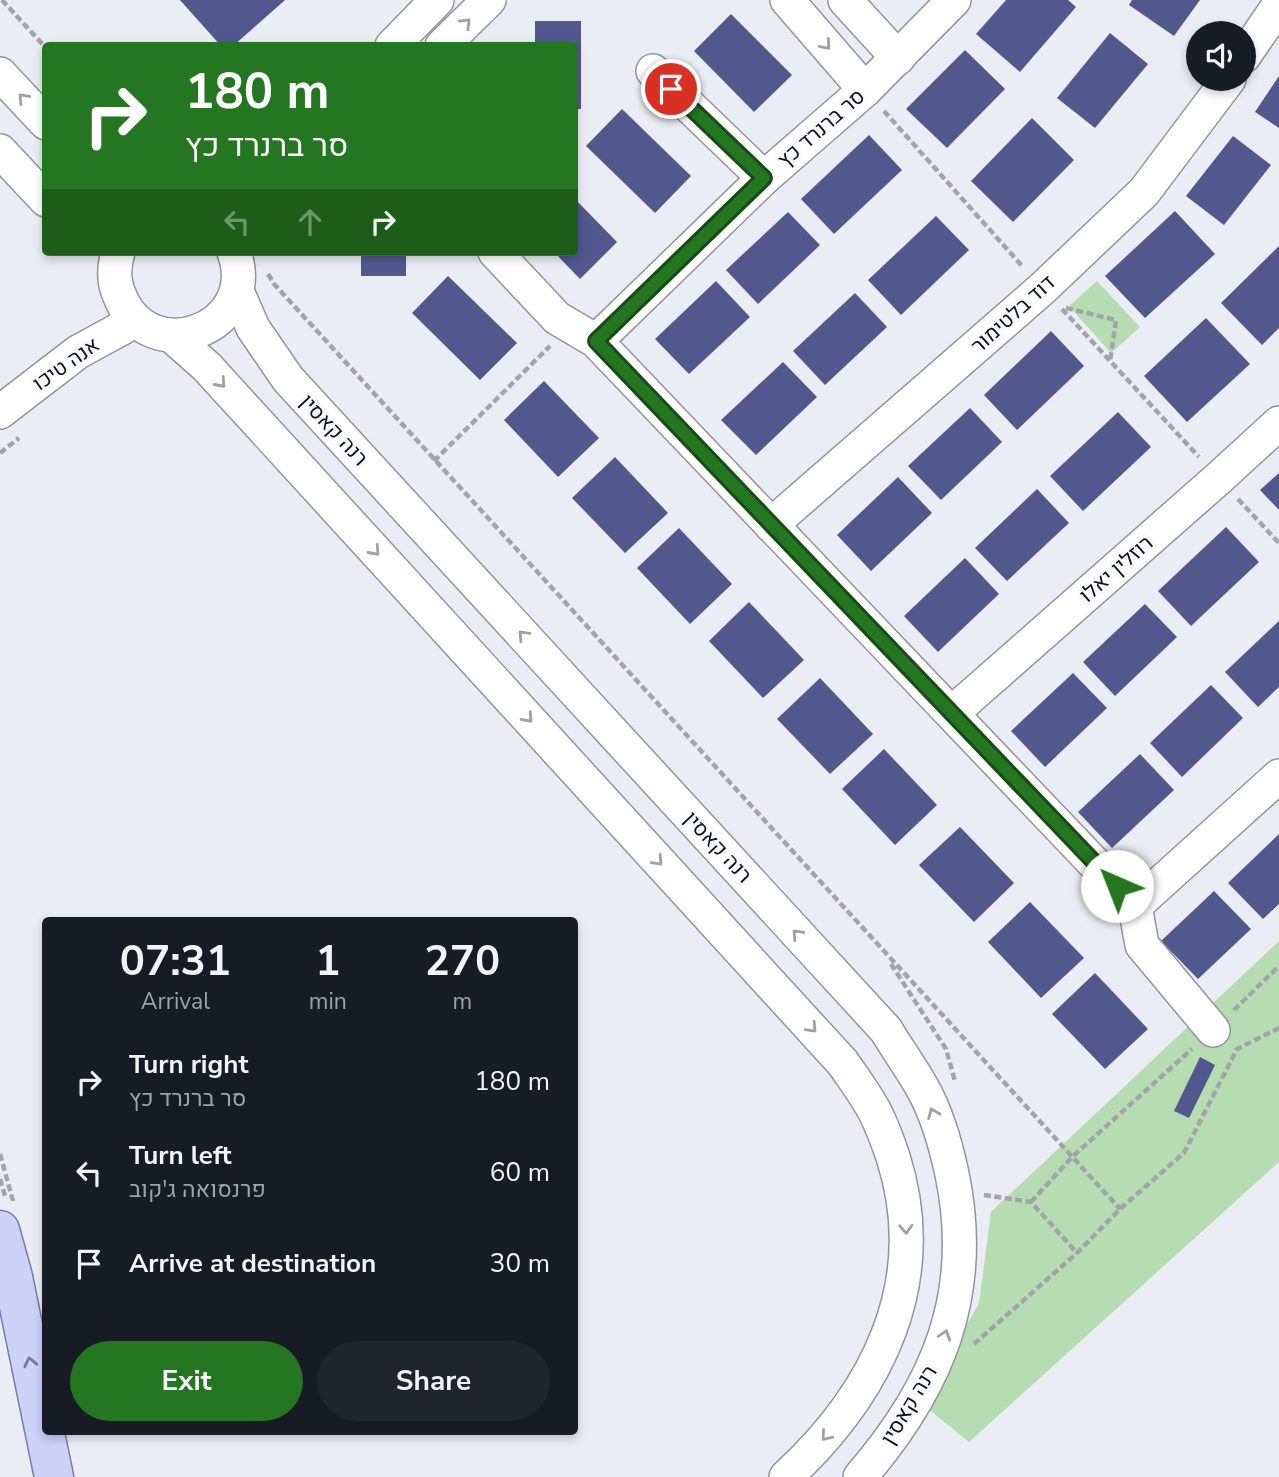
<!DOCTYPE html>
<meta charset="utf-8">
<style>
:root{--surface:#171b24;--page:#20242c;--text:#f1f3f6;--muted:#9ea1a6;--accent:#247620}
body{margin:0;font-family:"Nunito Sans",Heebo,sans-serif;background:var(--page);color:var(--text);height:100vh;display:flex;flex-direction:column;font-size:26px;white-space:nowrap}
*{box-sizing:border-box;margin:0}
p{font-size:23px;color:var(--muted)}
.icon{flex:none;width:38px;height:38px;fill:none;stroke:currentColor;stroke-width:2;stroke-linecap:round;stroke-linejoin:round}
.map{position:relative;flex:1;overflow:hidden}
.drawer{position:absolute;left:42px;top:917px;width:536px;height:518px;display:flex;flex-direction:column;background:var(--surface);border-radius:7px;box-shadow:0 4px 10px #0003}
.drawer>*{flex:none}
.hud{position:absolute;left:42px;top:42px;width:536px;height:214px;border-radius:7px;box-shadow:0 4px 10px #0003;background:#247620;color:#fff;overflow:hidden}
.buttons{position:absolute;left:1186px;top:21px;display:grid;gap:14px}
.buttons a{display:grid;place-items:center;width:70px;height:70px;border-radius:50%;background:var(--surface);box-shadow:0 4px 10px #0003;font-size:35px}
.pin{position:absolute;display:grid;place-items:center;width:60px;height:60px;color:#fff;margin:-30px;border:4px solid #fff;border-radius:50%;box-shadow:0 2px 7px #0007}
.me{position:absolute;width:77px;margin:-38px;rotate:316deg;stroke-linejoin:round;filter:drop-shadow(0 0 5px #0008)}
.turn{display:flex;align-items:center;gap:24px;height:147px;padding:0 28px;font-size:32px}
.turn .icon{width:91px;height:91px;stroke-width:2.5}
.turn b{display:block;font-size:49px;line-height:60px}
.lanes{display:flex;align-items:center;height:66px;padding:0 28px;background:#0003;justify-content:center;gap:35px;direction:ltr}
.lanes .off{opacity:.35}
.eta{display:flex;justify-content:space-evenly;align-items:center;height:119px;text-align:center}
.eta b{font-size:42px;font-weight:700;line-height:49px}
.action{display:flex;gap:14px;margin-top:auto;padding:14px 28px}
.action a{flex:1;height:80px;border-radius:42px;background:var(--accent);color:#fff;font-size:28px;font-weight:700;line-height:80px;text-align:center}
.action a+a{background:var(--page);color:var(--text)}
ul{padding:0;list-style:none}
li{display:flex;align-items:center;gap:21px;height:91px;padding:0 28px}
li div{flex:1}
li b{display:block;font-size:26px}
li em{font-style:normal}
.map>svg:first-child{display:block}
.green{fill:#b6dcb2}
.building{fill:#51588e}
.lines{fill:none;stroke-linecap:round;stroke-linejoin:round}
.minor-casing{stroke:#93949c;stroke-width:36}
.major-casing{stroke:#767ca5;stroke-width:41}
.path{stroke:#a3a4aa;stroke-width:4.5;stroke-dasharray:7 3.5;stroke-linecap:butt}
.minor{stroke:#fff;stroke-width:33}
.major{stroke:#cdd3f8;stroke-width:38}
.oneway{stroke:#a0a0a1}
.oneway2{stroke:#787c91}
.route-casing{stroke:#174d15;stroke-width:18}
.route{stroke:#247620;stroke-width:12}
.labels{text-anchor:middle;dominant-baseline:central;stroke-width:7;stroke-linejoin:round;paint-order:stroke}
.street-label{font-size:21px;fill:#111114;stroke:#f9faff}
</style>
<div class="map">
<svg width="1279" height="1477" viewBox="0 0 1279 1477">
<rect width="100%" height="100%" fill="#ebedf4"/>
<g class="green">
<path d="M 1097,281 L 1140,327 L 1111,353 L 1069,306 Z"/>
<path d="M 1279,941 L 1279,1162 L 969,1442 L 922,1404 L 979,1303 L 991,1212 Z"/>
</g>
<g class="building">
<path d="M 180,0 L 285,0 L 233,46 L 221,46 Z"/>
<path d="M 1006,0 L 1068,0 L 1076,7 L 1020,72 L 976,34 Z"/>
<path d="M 1132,0 L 1200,0 L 1174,36 L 1129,5 Z"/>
<path d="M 731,14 L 792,75 L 754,112 L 694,51 Z"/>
<path d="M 535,21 L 581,21 L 581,109 L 574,109 L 574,46 L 535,46 Z"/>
<path d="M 1110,33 L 1148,64 L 1095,128 L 1057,98 Z"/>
<path d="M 965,50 L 1005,89 L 947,148 L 906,109 Z"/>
<path d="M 1279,76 L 1279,128 L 1255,112 Z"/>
<path d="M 622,109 L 691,176 L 655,213 L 586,146 Z"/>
<path d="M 1032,118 L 1074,160 L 1013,222 L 971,181 Z"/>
<path d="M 869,135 L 902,170 L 834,234 L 801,199 Z"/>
<path d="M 1233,136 L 1271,165 L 1224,225 L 1186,196 Z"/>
<path d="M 574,198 L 617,242 L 580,279 L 554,252 L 574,252 Z"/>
<path d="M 1175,211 L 1215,254 L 1145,318 L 1105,276 Z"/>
<path d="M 788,212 L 820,245 L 758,304 L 726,270 Z"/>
<path d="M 936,216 L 969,250 L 901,315 L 868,280 Z"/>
<path d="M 1279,246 L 1279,328 L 1262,345 L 1221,303 Z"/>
<rect x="361" y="252" width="45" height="24"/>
<path d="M 448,276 L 517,343 L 480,380 L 412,313 Z"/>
<path d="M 716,281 L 750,317 L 689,374 L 655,339 Z"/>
<path d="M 855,293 L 887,327 L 825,385 L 793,351 Z"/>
<path d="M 1206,318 L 1250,364 L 1187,422 L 1144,376 Z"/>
<path d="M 1051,331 L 1084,366 L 1017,430 L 984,395 Z"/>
<path d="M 783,362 L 817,397 L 756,455 L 721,420 Z"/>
<path d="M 544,381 L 599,438 L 558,477 L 504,420 Z"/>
<path d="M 970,408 L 1002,442 L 941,500 L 908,466 Z"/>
<path d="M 1118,412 L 1151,447 L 1083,511 L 1050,476 Z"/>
<path d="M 615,457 L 668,513 L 625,553 L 572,498 Z"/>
<path d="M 1279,473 L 1279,510 L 1260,490 Z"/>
<path d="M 898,477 L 932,513 L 871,571 L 837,535 Z"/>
<path d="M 1037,489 L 1069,523 L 1007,581 L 975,548 Z"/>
<path d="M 1226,527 L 1259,562 L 1191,626 L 1158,591 Z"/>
<path d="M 679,528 L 732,584 L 690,624 L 637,568 Z"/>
<path d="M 965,558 L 999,594 L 938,652 L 904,616 Z"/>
<path d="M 749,602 L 804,660 L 763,698 L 709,641 Z"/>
<path d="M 1145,604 L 1177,637 L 1115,696 L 1083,662 Z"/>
<path d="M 1279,621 L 1279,687 L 1258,707 L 1225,672 Z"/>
<path d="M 1073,673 L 1107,708 L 1045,767 L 1011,731 Z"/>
<path d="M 820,678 L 873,734 L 830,774 L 777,719 Z"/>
<path d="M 1211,685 L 1243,718 L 1182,777 L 1150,743 Z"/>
<path d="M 884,749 L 937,805 L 895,845 L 842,789 Z"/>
<path d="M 1140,754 L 1174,790 L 1112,848 L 1078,812 Z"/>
<path d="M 960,827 L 1014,883 L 974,922 L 919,865 Z"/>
<path d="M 1279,834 L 1279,904 L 1263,919 L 1228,883 Z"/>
<path d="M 1214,891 L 1251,929 L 1198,979 L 1161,941 Z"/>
<path d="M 1030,902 L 1084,958 L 1041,998 L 988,942 Z"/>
<path d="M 1095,973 L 1148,1029 L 1105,1069 L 1052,1014 Z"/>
<path d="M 1200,1057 L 1215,1065 L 1189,1118 L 1174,1111 Z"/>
</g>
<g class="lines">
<defs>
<g id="minor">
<path d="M 787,0 L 865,90"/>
<path d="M 845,0 L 898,58"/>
<path d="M 392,46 L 437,0"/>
<path d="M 442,46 L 489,0"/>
<path d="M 1244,56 L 1279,5"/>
<path d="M 653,71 L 764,178"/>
<path d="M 0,74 L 46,123"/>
<path d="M 0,151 L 46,200"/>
<path d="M 118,252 C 114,266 113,281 119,294 C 147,371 262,330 234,252"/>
<path d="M 495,252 L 557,318 L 596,341 L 1135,906"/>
<path d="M 237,291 L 253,328 L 288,379 L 886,1030 C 898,1050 912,1069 923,1089 C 937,1114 946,1146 952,1174 C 977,1294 938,1387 860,1477"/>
<path d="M 172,336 L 207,367 L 843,1063 C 854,1079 866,1095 875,1112 C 882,1126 888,1142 893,1157 C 933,1282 878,1392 786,1477"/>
<path d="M 596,341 L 764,178 L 865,90 L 954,0"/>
<path d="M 0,412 L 78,352 L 135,321"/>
<path d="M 771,525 L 1043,288 L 1144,192 L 1229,79"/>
<path d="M 952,713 L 1219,478 L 1279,423"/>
<path d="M 1135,906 L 1279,776"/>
<path d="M 1135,906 L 1142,945 L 1213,1030"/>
</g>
<path id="major" d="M 0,1230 L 13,1277 L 54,1477"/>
</defs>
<use href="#minor" class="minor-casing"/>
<use href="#major" class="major-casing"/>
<g class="path">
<path d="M 2,0 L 46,48"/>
<path d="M 884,111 L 1023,267"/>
<path d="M 268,274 L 274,284 L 1120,1209"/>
<path d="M 1066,308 L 1116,320 L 1110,361"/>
<path d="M 1062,309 L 1199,457"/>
<path d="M 0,453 L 19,438"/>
<path d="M 434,461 L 550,346"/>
<path d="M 1238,499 L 1279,543"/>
<path d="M 891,964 L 946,1049 L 955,1081"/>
<path d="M 1234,1010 L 1279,966"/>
<path d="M 0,1154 L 13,1201"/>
<path d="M 0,1179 L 6,1199"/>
<path d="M 984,1195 L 1031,1202 L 1077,1253"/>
<path d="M 1031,1202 L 1072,1157 L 1192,1049"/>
<path d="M 974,1344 L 1077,1253 L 1120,1209 L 1184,1153 L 1237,1049 L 1279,1028"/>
</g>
<use href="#minor" class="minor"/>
<use href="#major" class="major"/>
</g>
<defs><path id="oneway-chevron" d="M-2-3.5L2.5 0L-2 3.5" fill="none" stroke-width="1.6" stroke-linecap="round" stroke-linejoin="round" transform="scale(1.75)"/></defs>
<g class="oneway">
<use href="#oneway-chevron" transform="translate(466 23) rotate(-45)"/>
<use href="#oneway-chevron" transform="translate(826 45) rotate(49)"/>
<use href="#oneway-chevron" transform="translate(23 98) rotate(-133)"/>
<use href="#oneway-chevron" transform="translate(221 383) rotate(48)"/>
<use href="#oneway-chevron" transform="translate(375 551) rotate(48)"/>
<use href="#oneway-chevron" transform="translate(523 635) rotate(-133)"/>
<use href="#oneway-chevron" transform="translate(528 718) rotate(48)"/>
<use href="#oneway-chevron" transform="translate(658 861) rotate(47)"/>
<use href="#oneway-chevron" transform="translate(797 934) rotate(-133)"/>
<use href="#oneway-chevron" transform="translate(812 1028) rotate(47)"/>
<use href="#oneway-chevron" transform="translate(933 1113) rotate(-112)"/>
<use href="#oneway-chevron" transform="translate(906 1229) rotate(87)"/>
<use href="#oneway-chevron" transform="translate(945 1335) rotate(-72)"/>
<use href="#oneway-chevron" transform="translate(826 1436) rotate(130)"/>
</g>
<use class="oneway2" href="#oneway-chevron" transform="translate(30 1362) rotate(-102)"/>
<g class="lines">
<defs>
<path id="route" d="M 671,89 L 764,178 L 596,341 L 1117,886"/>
</defs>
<use href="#route" class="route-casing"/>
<use href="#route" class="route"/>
</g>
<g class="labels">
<g class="street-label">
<text transform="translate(821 128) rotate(-41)">סר ברנרד כץ</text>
<text transform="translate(1013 314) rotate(-42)">דוד בלטימור</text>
<text transform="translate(66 364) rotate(-35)">אנה טיכו</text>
<text transform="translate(334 430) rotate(47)">רנה קאסין</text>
<text transform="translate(1116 569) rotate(-41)">רוזלין יאלו</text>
<text transform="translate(718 847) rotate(47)">רנה קאסין</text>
<text transform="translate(909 1405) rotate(-59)">רנה קאסין</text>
</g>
</g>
</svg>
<div class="buttons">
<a><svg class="icon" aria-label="sound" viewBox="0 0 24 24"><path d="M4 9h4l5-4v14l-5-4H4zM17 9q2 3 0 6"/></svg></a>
</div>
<div class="pin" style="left:671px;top:89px;background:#d93025"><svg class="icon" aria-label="arrive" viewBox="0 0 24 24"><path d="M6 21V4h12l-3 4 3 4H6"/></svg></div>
<svg class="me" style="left:1117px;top:886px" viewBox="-20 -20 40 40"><circle r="19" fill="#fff"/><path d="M0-13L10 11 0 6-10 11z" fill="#247620"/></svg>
<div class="hud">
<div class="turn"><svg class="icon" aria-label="right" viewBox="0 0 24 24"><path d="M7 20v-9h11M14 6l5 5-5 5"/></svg><div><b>180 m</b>סר ברנרד כץ</div></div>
<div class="lanes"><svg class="icon off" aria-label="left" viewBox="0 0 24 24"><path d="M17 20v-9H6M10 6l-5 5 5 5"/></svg><svg class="icon off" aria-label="ahead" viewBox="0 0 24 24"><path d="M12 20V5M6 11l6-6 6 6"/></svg><svg class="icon" aria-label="right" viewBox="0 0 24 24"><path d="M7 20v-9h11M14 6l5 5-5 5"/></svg></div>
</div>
<section class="drawer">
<div class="eta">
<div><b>07:31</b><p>Arrival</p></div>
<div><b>1</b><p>min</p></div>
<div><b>270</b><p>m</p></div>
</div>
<ul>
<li><svg class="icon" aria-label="right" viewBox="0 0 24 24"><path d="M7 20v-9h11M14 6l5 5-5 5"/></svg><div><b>Turn right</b><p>סר ברנרד כץ</p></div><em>180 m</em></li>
<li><svg class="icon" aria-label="left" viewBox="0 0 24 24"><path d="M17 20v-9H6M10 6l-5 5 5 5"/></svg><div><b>Turn left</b><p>פרנסואה ג'קוב</p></div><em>60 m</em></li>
<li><svg class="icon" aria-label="arrive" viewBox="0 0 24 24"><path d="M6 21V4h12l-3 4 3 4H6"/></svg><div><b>Arrive at destination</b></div><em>30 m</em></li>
</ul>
<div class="action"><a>Exit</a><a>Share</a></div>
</section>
</div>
